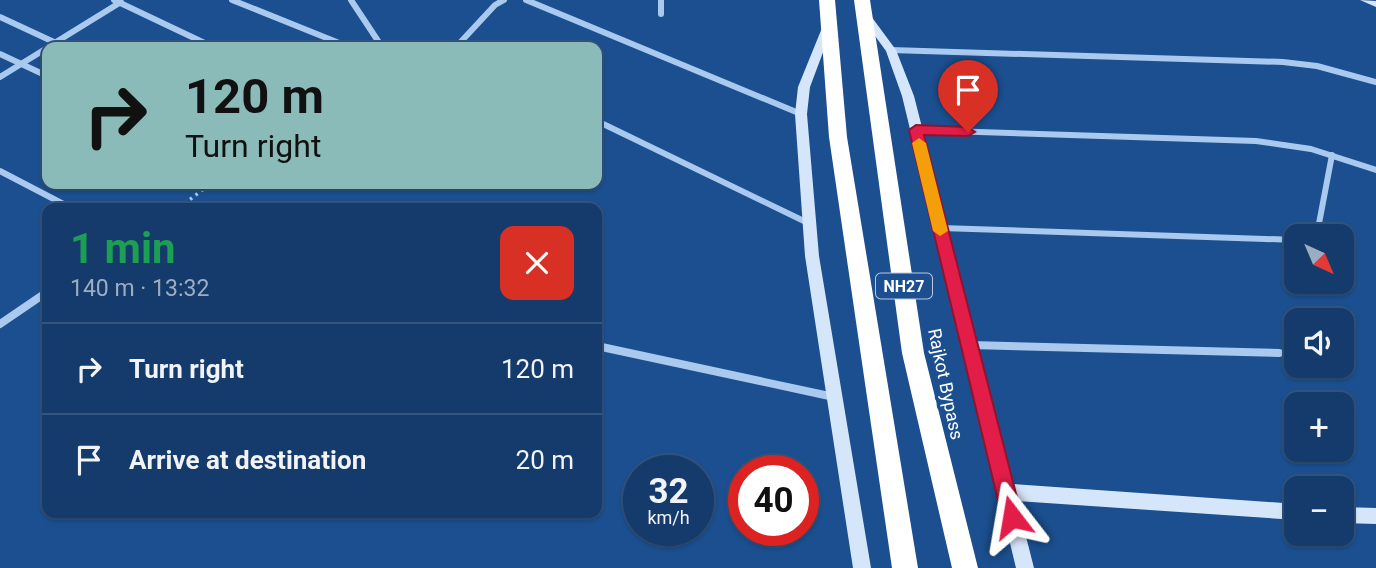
<!DOCTYPE html>
<meta charset="utf-8">
<style>
:root{--surface:#143b6b;--page:#1d4271;--text:#f1f3f6;--muted:#9dadc1;--line:#33557e}
body{margin:0;font-family:Roboto,sans-serif;background:var(--page);color:var(--text);height:100vh;display:flex;flex-direction:column;font-size:26px;white-space:nowrap}
*{box-sizing:border-box;margin:0}
p{font-size:23px;color:var(--muted)}
.icon{flex:none;width:38px;height:38px;fill:none;stroke:currentColor;stroke-width:2;stroke-linecap:round;stroke-linejoin:round}
.map{position:relative;flex:1;overflow:hidden}
.drawer{position:absolute;left:42px;top:203px;width:560px;height:315px;display:flex;flex-direction:column;background:var(--surface);border-radius:14px;box-shadow:0 2px 5px #0004,0 0 0 2px var(--line)}
.drawer>*{flex:none}
.guide{position:absolute;left:42px;top:42px;width:560px;height:147px;border-radius:14px;box-shadow:0 2px 5px #0004,0 0 0 2px var(--line);background:#8bbbb9;color:#111;overflow:hidden}
.needle{width:46px;rotate:136deg}
.fabs{position:absolute;left:1284px;top:224px;display:grid;gap:14px}
.fabs a{display:grid;place-items:center;width:70px;height:70px;border-radius:14px;background:var(--surface);box-shadow:0 2px 5px #0004,0 0 0 2px var(--line);font-size:35px}
.speed{position:absolute;left:623px;top:455px;display:flex;gap:14px;font-size:35px;font-weight:700;text-align:center}
.speed>*{display:grid;place-content:center;width:91px;height:91px;border-radius:50%;background:var(--surface);box-shadow:0 2px 5px #0004,0 0 0 2px var(--line);line-height:1}
.speed small{font-size:18px;font-weight:400}
.speed .limit{border:10px solid #d22;background:#fff;color:#111}
.pin{position:absolute;display:grid;place-items:center;width:60px;height:60px;color:#fff;margin:-72px -30px;border-radius:50% 50% 50% 0;rotate:-45deg;box-shadow:0 0 7px #0007}
.pin .icon{rotate:45deg}
.me{position:absolute;width:77px;margin:-38px;rotate:346deg;stroke-linejoin:round;filter:drop-shadow(0 0 5px #0008)}
.turn{display:flex;align-items:center;gap:24px;height:147px;padding:0 28px;font-size:32px}
.turn .icon{width:91px;height:91px;stroke-width:2.5}
.turn b{display:block;font-size:49px;line-height:60px}
.round{display:grid;place-items:center;flex:none;width:74px;height:74px;border-radius:14px;background:var(--page)}
.head{display:flex;align-items:center;justify-content:space-between;height:119px;padding:0 28px}
h1{font-size:42px;font-weight:700;line-height:52px;color:#1e9e55}
ul{padding:0;list-style:none}
li{display:flex;align-items:center;gap:21px;height:91px;padding:0 28px;border-top:2px solid var(--line)}
li div{flex:1}
li b{display:block;font-size:26px}
li em{font-style:normal}
.map>svg:first-child{display:block}
.lines{fill:none;stroke-linecap:round;stroke-linejoin:round}
.path{stroke:#a9c9ee;stroke-width:3.5;stroke-dasharray:2.5 4.5;stroke-linecap:butt}
.street-far1{stroke:#a9c9ee;stroke-width:6}
.street{stroke:#a9c9ee;stroke-width:8}
.secondary{fill:#d6e6fa;fill-rule:evenodd}
.highway{fill:#fff;fill-rule:evenodd}
.route{fill:#e11d48;stroke:#92132f;stroke-width:2}
.slow{fill:#f59e0b}
.labels{text-anchor:middle;dominant-baseline:central;stroke-width:7;stroke-linejoin:round;paint-order:stroke}
.shield{fill:#1b4f8f;stroke:#bbcadd;stroke-width:2}
.shield-label{font-size:16px;font-weight:bold;fill:#fff}
.street-label{font-size:18px;fill:#fff;stroke:#1b4f8f}
</style>
<div class="map">
<svg width="1376" height="568" viewBox="0 0 1376 568">
<rect width="100%" height="100%" fill="#1b4f8f"/>
<g class="lines">
<path class="path" d="M 179,208 L 210,184"/>
<g class="street-far1">
<path d="M 114,0 L 213,47"/>
<path d="M 232,0 L 349,47"/>
<path d="M 351,0 L 382,47"/>
<path d="M 526,0 L 801,114"/>
<path d="M 661,0 L 661,14"/>
<path d="M 0,17 L 56,43"/>
<path d="M 48,47 L 121,2"/>
<path d="M 456,47 L 495,5 L 504,0"/>
<path d="M 891,50 L 1283,62 L 1317,66 L 1376,82"/>
<path d="M 0,54 L 47,76"/>
<path d="M 0,77 L 47,48"/>
<path d="M 597,121 L 808,223"/>
<path d="M 916,130 L 1256,141 L 1311,149 L 1376,170"/>
<path d="M 0,171 L 71,208"/>
<path d="M 941,228 L 1297,240"/>
<path d="M 1314,236 L 1317,234 L 1332,155"/>
</g>
<g class="street">
<path d="M 0,324 L 47,292"/>
<path d="M 970,345 L 1279,353"/>
<path d="M 597,346 L 834,397"/>
</g>
<g class="secondary">
<path d="M 1360,0 L 1376,1 L 1376,7 Z"/>
<path d="M 864,11 L 868,12 L 896,50 L 914,96 L 1013,484 L 1297,504 L 1297,520 L 1017,501 L 1034,568 L 1016,568 L 902,96 L 886,51 L 859,14 Z"/>
<path d="M 829,20 L 834,23 L 810,87 L 807,114 L 819,256 L 871,568 L 853,568 L 805,256 L 795,114 L 798,87 L 824,23 Z"/>
<path d="M 1342,507 L 1376,508 L 1376,524 L 1342,523 Z"/>
</g>
<g class="highway">
<path d="M 819,0 L 835,0 L 847,137 L 918,568 L 892,568 L 829,137 Z"/>
<path d="M 854,0 L 870,0 L 924,353 L 978,568 L 952,568 L 902,353 Z"/>
</g>
</g>
<path class="route" d="M 916,125 L 968,127 L 975,132 L 968,136 L 924,135 L 1022,517 L 1019,524 L 1012,527 L 1005,524 L 1002,517 L 909,130 Z"/>
<path class="slow" d="M 919,138 L 926,143 L 948,231 L 940,236 L 933,231 L 912,143 Z"/>
<g class="labels">
<rect class="shield" x="876" y="273.5" width="56" height="25" rx="5"/>
<g class="shield-label">
<text x="904" y="286">NH27</text>
</g>
<g class="street-label">
<text transform="translate(946 384) rotate(78)">Rajkot Bypass</text>
</g>
</g>
</svg>
<div class="fabs">
<a><svg class="needle" viewBox="-14 -14 28 28"><path d="M0-13l5 13h-10z" fill="#e53935"/><path d="M0 13l5-13h-10z" fill="#9dadc1"/></svg></a>
<a><svg class="icon" aria-label="sound" viewBox="0 0 24 24"><path d="M4 9h4l5-4v14l-5-4H4zM17 9q2 3 0 6"/></svg></a>
<a>+</a>
<a>−</a>
</div>
<div class="speed"><div>32<small>km/h</small></div><div class="limit">40</div></div>
<div class="pin" style="left:968px;top:132px;background:#d93025"><svg class="icon" aria-label="arrive" viewBox="0 0 24 24"><path d="M6 21V4h12l-3 4 3 4H6"/></svg></div>
<svg class="me" style="left:1012px;top:517px" viewBox="-20 -20 40 40"><path d="M0-17L14 15 0 8-14 15z" fill="#e11d48" stroke="#fff" stroke-width="4"/></svg>
<div class="guide">
<div class="turn"><svg class="icon" aria-label="right" viewBox="0 0 24 24"><path d="M7 20v-9h11M14 6l5 5-5 5"/></svg><div><b>120 m</b>Turn right</div></div>
</div>
<section class="drawer">
<div class="head"><div><h1>1 min</h1><p>140 m · 13:32</p></div><a class="round" style="background:#d93025;color:#fff"><svg class="icon" aria-label="close" viewBox="0 0 24 24"><path d="M6 6l12 12M18 6L6 18"/></svg></a></div>
<ul>
<li><svg class="icon" aria-label="right" viewBox="0 0 24 24"><path d="M7 20v-9h11M14 6l5 5-5 5"/></svg><div><b>Turn right</b></div><em>120 m</em></li>
<li><svg class="icon" aria-label="arrive" viewBox="0 0 24 24"><path d="M6 21V4h12l-3 4 3 4H6"/></svg><div><b>Arrive at destination</b></div><em>20 m</em></li>
</ul>
</section>
</div>
